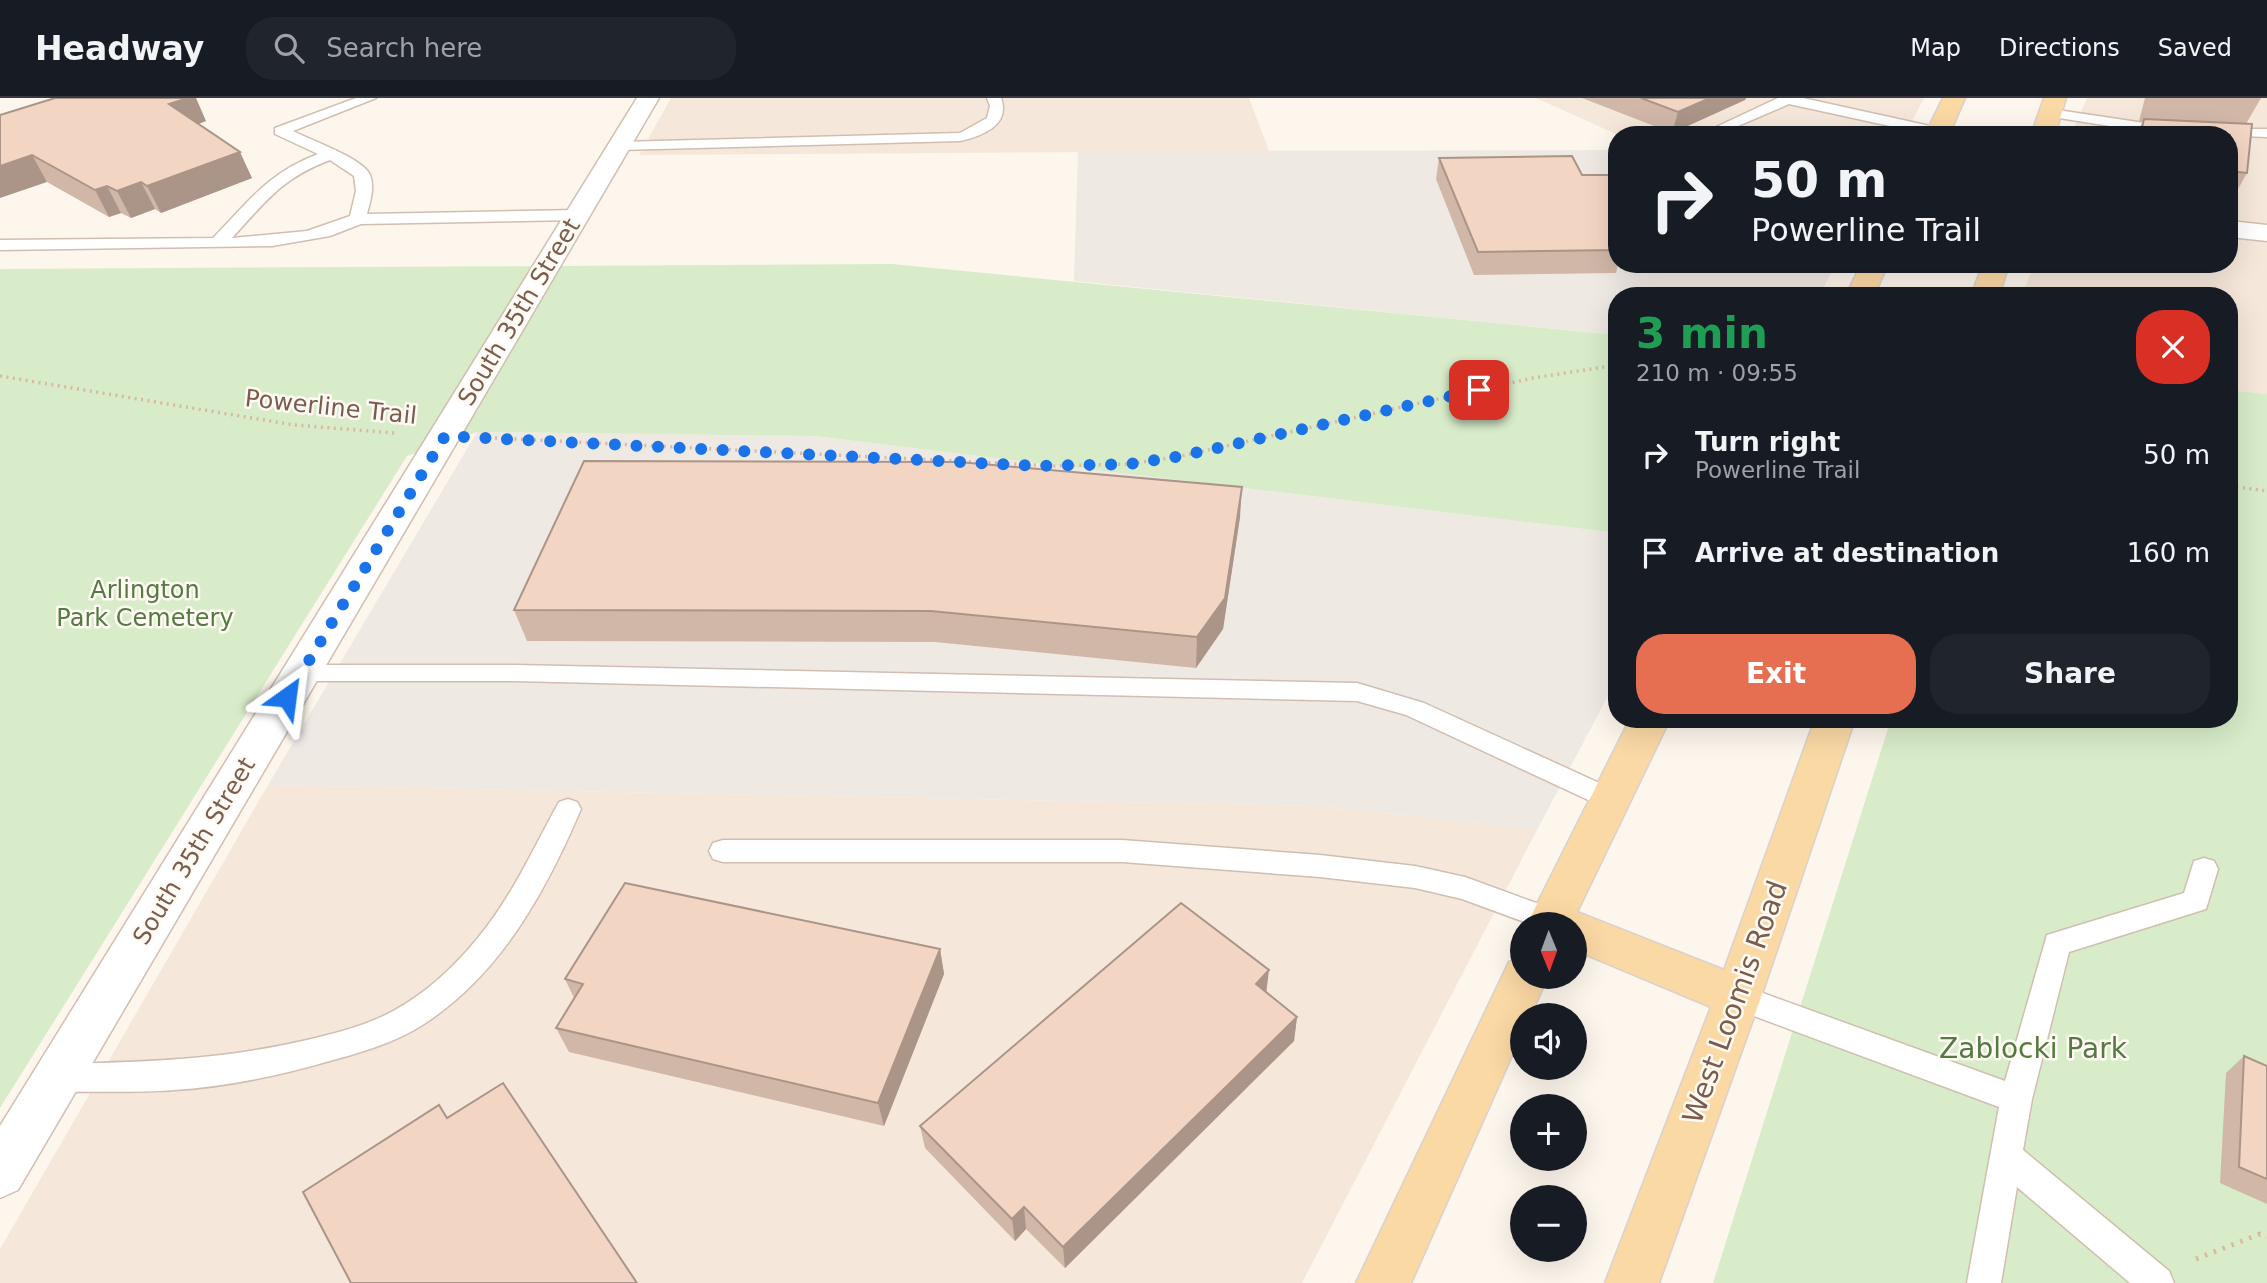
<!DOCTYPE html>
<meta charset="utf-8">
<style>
:root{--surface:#171b24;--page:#20242c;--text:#f1f3f6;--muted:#9ea1a6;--line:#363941;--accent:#e76f51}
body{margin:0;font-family:"DejaVu Sans",sans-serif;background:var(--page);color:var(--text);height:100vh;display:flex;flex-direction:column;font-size:26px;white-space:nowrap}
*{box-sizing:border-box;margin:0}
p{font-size:23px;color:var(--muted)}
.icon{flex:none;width:38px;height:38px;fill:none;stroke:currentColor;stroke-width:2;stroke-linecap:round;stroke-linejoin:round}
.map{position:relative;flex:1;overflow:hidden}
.sheet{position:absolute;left:1608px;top:189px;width:630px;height:441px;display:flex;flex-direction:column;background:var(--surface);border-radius:28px;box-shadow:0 7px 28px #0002}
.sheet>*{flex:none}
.hud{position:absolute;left:1608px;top:28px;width:630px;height:147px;border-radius:28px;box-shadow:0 7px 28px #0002;background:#171b24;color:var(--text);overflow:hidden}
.needle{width:46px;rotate:179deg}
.controls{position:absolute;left:1510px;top:814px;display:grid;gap:14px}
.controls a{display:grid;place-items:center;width:77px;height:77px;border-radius:50%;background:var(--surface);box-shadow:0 7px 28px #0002;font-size:35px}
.pin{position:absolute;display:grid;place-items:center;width:60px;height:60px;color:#fff;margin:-30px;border-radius:14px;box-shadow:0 4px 10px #0006}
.me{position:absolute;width:77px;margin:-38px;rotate:31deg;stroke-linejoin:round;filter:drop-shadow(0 0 5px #0008)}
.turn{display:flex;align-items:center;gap:24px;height:147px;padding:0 28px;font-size:32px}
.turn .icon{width:91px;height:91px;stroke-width:2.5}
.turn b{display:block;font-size:49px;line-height:60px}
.round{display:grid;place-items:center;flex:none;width:74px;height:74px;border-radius:28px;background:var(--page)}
.overview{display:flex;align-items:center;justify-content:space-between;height:119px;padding:0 28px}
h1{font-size:42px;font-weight:700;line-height:52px;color:#1e9e55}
.button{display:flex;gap:14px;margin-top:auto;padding:14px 28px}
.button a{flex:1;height:80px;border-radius:28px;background:var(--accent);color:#fff;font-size:28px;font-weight:700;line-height:80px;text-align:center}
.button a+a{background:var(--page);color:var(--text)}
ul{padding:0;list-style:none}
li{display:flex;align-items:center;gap:21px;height:98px;padding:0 28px}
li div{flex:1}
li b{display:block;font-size:26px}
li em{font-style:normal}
header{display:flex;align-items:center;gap:42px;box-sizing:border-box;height:98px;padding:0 35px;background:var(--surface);border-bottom:2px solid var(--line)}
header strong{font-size:33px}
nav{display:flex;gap:38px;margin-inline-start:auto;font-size:24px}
.search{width:490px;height:63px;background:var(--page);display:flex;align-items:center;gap:18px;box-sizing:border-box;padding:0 24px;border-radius:28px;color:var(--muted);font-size:26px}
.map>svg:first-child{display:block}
.residential{fill:#f5e8da}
.industrial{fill:#efe9e4}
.green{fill:#d8ecc9}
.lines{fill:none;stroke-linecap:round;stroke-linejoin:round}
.service-casing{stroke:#d1beb0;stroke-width:3}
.minor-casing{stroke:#d1beb0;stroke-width:3}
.tertiary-casing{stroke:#d1beb0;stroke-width:3}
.primary-casing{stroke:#dad1cd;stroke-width:3}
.path-far1{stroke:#d9b8a5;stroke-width:3.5;stroke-dasharray:2 4.5;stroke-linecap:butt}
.path{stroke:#d9b8a5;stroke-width:5;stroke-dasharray:2.5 7;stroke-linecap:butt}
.service{fill:#fff;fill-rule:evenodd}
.minor{fill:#fff;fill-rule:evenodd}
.tertiary{fill:#fff;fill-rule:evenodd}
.primary{fill:#fbd9a5;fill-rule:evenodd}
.wall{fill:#d1b7a8}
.shaded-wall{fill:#aa9588}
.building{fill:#f3d5c3;stroke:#aa9588;stroke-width:2}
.route{stroke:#1a73e8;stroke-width:12;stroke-dasharray:0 21.6}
.labels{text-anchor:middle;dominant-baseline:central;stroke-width:5;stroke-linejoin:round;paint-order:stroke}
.street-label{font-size:24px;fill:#7a5c4d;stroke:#fffaf3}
.park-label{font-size:24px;fill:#537a41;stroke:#fffaf3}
.near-street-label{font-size:28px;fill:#7a5c4d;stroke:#fffaf3}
.near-park-label{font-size:28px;fill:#537a41;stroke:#fffaf3}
</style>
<header>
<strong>Headway</strong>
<div class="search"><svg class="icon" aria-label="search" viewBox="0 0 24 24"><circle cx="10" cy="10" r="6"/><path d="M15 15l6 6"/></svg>Search here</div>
<nav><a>Map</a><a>Directions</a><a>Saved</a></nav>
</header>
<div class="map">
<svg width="2267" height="1185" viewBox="0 0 2267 1185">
<rect width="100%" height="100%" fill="#fdf6ec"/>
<g class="residential">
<path d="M 671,0 L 1249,0 L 1269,53 L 639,57 Z"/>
<path d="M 1536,0 L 1924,0 L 1905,37 L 1618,37 Z"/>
<path d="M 2087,0 L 2267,0 L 2267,296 L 2230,292 L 2230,198 L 2023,198 L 2033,166 L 2230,166 L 2230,37 L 2071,37 Z"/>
<path d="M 268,687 L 1319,708 L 1537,732 L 1302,1185 L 0,1185 L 0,1151 Z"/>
</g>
<g class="industrial">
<path d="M 1617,52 L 1617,166 L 1836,166 L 1819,198 L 1617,198 L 1617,237 L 1074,183 L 1078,53 Z"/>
<path d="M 477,334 L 814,338 L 1617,435 L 1617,581 L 1537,732 L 1319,708 L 268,687 Z"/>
</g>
<g class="green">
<path d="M 892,166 L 1617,237 L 1617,435 L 814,338 L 477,334 L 407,358 L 0,1010 L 0,171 Z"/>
<path d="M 2230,292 L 2267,296 L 2267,1185 L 1713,1185 L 1891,621 L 2230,621 Z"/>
</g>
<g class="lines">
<defs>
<g id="service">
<path d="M 356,0 L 376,0 L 293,33 C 310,42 363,60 370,77 C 375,89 370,104 367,116 L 577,112 L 585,117 L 577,122 L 361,126 L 330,138 L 272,148 L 0,152 L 0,142 L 213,140 C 249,103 268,75 318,56 L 275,36 L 275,30 ZM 330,62 L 354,78 L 356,93 L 350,118 L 307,133 L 232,140 C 266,103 282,80 330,62 Z"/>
<path d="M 987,0 L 1001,0 C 1011,27 982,38 960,43 L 619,52 L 612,48 L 619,44 L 960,35 L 987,20 L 990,8 Z"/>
<path d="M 1778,0 L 1803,0 L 1939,30 L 1946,34 L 1931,37 L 1789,6 L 1724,34 L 1714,34 L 1712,31 Z"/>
<path d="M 2051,11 L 2171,29 L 2178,33 L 2167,37 L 2046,18 L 2044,15 Z"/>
<path d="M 2218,31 L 2267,31 L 2267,39 L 2212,37 L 2213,32 Z"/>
<path d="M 302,567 L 515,567 L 1357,585 L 1424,605 L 1619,694 L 1623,701 L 1619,708 L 1610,711 L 1601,708 L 1406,617 L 1357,603 L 515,583 L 302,583 L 293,581 L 290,575 L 293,569 Z"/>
<path d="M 568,701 L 577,704 L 581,711 C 546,793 501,876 424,926 C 395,945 359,955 326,964 C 277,978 225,989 175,992 C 136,995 97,993 58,994 L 47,990 L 42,980 L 47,970 L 58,966 C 146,964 220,962 307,942 C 336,935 366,928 393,913 C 425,896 454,869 477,841 C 512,799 533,751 559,704 Z"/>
<path d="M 723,742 L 1122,742 L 1320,757 L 1415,768 L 1465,779 L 1561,814 L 1565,822 L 1563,826 L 1530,826 L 1462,801 L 1415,790 L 1320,779 L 1122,764 L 723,764 L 713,761 L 709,753 L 713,745 Z"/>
<path d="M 2204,760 L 2214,763 L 2218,771 L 2206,811 L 2069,854 L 2032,1001 L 2023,1052 L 2169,1173 L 2174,1185 L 2130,1185 L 2017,1089 L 2001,1185 L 1967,1185 L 1999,1009 L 1727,908 L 1723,899 L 1727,890 L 1738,886 L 2005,983 L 2047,837 L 2184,795 L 2194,763 Z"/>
</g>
<path id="minor" d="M 2230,123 L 2267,127 L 2267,143 L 2230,139 Z"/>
<path id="tertiary" d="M 637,0 L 659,0 L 18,1092 L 0,1100 L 0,1028 Z"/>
<g id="primary">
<path d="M 1943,0 L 1965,0 L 1949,37 L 1925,37 Z"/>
<path d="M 2044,0 L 2066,0 L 2055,37 L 2031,37 Z"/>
<path d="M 1861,166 L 1888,166 L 1874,198 L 1846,198 Z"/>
<path d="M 1983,166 L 2009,166 L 1999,198 L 1971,198 Z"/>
<path d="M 1630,621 L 1670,621 L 1577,814 L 1724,872 L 1815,621 L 1855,621 L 1761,899 L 1659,1185 L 1605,1185 L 1711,909 L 1575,852 L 1575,826 L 1527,826 Z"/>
<path d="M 1522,859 L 1522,878 L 1548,878 L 1531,917 L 1522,917 L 1522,935 L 1411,1185 L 1356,1185 L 1509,864 Z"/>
</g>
</defs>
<use href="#service" class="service-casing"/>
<use href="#minor" class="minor-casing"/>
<use href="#tertiary" class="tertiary-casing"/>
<use href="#primary" class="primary-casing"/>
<g class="path-far1">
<path d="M 0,278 L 294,327 L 395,335"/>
<path d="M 495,340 L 1055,368 L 1130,366 L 1181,358 L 1533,280 L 1617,267"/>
<path d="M 2230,388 L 2267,393"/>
</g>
<path class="path" d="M 2196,1161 L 2260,1136 L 2267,1139"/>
<use href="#service" class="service"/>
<use href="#minor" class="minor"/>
<use href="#tertiary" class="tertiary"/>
<use href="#primary" class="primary"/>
</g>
<g class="wall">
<path d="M 1582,0 L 1746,0 L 1745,2 L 1672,35 Z"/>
<path d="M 2145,0 L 2261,0 L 2246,26 L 2247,75 L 2238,91 L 2230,90 L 2230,37 L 2136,37 L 2143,23 L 2139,23 Z"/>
<path d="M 0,17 L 206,23 L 199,26 L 252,80 L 161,115 L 155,111 L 131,120 L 121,115 L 109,119 L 47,84 Z"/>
<path d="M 1439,60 L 1582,77 L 1617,77 L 1618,166 L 1616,175 L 1474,177 L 1436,81 Z"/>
<path d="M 1240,419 L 1223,531 L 1196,570 L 935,544 L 527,543 L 514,512 Z"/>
<path d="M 940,851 L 944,876 L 884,1028 L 569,954 L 556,930 L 574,900 L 565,881 Z"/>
<path d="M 1267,895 L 1297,919 L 1294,943 L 1065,1170 L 1026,1131 L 1015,1143 L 925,1050 L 920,1028 Z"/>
<path d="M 2244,958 L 2267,968 L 2267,1106 L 2220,1085 L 2226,975 Z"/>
</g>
<g class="shaded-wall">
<path d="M 188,0 L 196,0 L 206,23 L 182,32 L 169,6 Z"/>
<path d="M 1710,0 L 1746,0 L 1745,2 L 1672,35 L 1678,14 Z"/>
<path d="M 240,54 L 252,80 L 161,115 L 147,88 Z"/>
<path d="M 32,57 L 47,84 L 0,100 L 0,68 Z"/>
<path d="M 141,84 L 155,111 L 131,120 L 117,93 Z"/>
<path d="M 107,88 L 121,115 L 109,119 L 95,92 Z"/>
<path d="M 1242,389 L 1240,419 L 1223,531 L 1196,570 L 1197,539 Z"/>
<path d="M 940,851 L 944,876 L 884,1028 L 878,1005 Z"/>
<path d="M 1269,872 L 1266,897 L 1256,886 Z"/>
<path d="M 1297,919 L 1294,943 L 1065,1170 L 1063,1149 Z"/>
<path d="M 1024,1109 L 1026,1131 L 1015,1143 L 1012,1121 Z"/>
</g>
<g class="building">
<path d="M 55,0 L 188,0 L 169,6 L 240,54 L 147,88 L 141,84 L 117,93 L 107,88 L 95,92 L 32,57 L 0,68 L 0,17 Z"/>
<path d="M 1641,0 L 1710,0 L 1678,14 Z"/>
<path d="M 2144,21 L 2252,26 L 2247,75 L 2230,73 L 2230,37 L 2143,37 L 2141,34 Z"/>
<path d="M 1572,58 L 1582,77 L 1617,77 L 1617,139 L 1614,139 L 1617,144 L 1617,152 L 1478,154 L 1439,60 Z"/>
<path d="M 584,363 L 959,364 L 1242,389 L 1225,500 L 1197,539 L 931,513 L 514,512 Z"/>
<path d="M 625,785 L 940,851 L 878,1005 L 556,930 L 583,886 L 565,881 Z"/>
<path d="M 1181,805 L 1269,872 L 1256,886 L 1297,919 L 1063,1149 L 1024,1109 L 1012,1121 L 920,1028 Z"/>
<path d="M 2244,958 L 2267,968 L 2267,1081 L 2239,1069 Z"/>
<path d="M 503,985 L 637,1185 L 351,1185 L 303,1094 L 439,1007 L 447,1020 Z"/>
</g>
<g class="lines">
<path class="route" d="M 287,599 L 445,338 L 1038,368 L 1130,366 L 1181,358 L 1479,292"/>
</g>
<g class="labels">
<g class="street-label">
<text transform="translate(519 214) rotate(-59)">South 35th Street</text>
<text transform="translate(331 309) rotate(6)">Powerline Trail</text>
<text transform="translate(194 753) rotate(-59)">South 35th Street</text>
</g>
<g class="park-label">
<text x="145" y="492">Arlington<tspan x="145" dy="28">Park Cemetery</tspan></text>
</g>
<g class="near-street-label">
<text transform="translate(1735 904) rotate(-70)">West Loomis Road</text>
</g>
<g class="near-park-label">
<text x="2033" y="950">Zablocki Park</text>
</g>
</g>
</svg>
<div class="controls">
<a><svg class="needle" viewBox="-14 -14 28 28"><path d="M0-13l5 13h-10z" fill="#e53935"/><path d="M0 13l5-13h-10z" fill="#9ea1a6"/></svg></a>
<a><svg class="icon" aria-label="sound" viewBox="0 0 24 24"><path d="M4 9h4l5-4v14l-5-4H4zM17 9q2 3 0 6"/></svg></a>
<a>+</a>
<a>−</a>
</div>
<div class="pin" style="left:1479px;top:292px;background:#d93025"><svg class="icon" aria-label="arrive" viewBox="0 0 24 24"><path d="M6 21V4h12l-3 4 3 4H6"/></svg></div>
<svg class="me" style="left:287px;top:599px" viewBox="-20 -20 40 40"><path d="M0-17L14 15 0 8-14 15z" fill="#1a73e8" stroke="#fff" stroke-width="4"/></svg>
<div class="hud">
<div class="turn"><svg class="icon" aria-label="right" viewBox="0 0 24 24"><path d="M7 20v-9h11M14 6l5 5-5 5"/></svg><div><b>50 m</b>Powerline Trail</div></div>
</div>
<section class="sheet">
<div class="overview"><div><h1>3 min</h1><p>210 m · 09:55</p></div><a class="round" style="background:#d93025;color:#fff"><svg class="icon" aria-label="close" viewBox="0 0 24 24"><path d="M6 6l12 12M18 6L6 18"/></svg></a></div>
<ul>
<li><svg class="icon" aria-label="right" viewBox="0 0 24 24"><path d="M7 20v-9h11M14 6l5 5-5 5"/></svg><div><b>Turn right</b><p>Powerline Trail</p></div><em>50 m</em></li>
<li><svg class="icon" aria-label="arrive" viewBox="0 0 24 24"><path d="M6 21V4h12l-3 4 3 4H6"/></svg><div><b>Arrive at destination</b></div><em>160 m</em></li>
</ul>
<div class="button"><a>Exit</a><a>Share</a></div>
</section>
</div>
